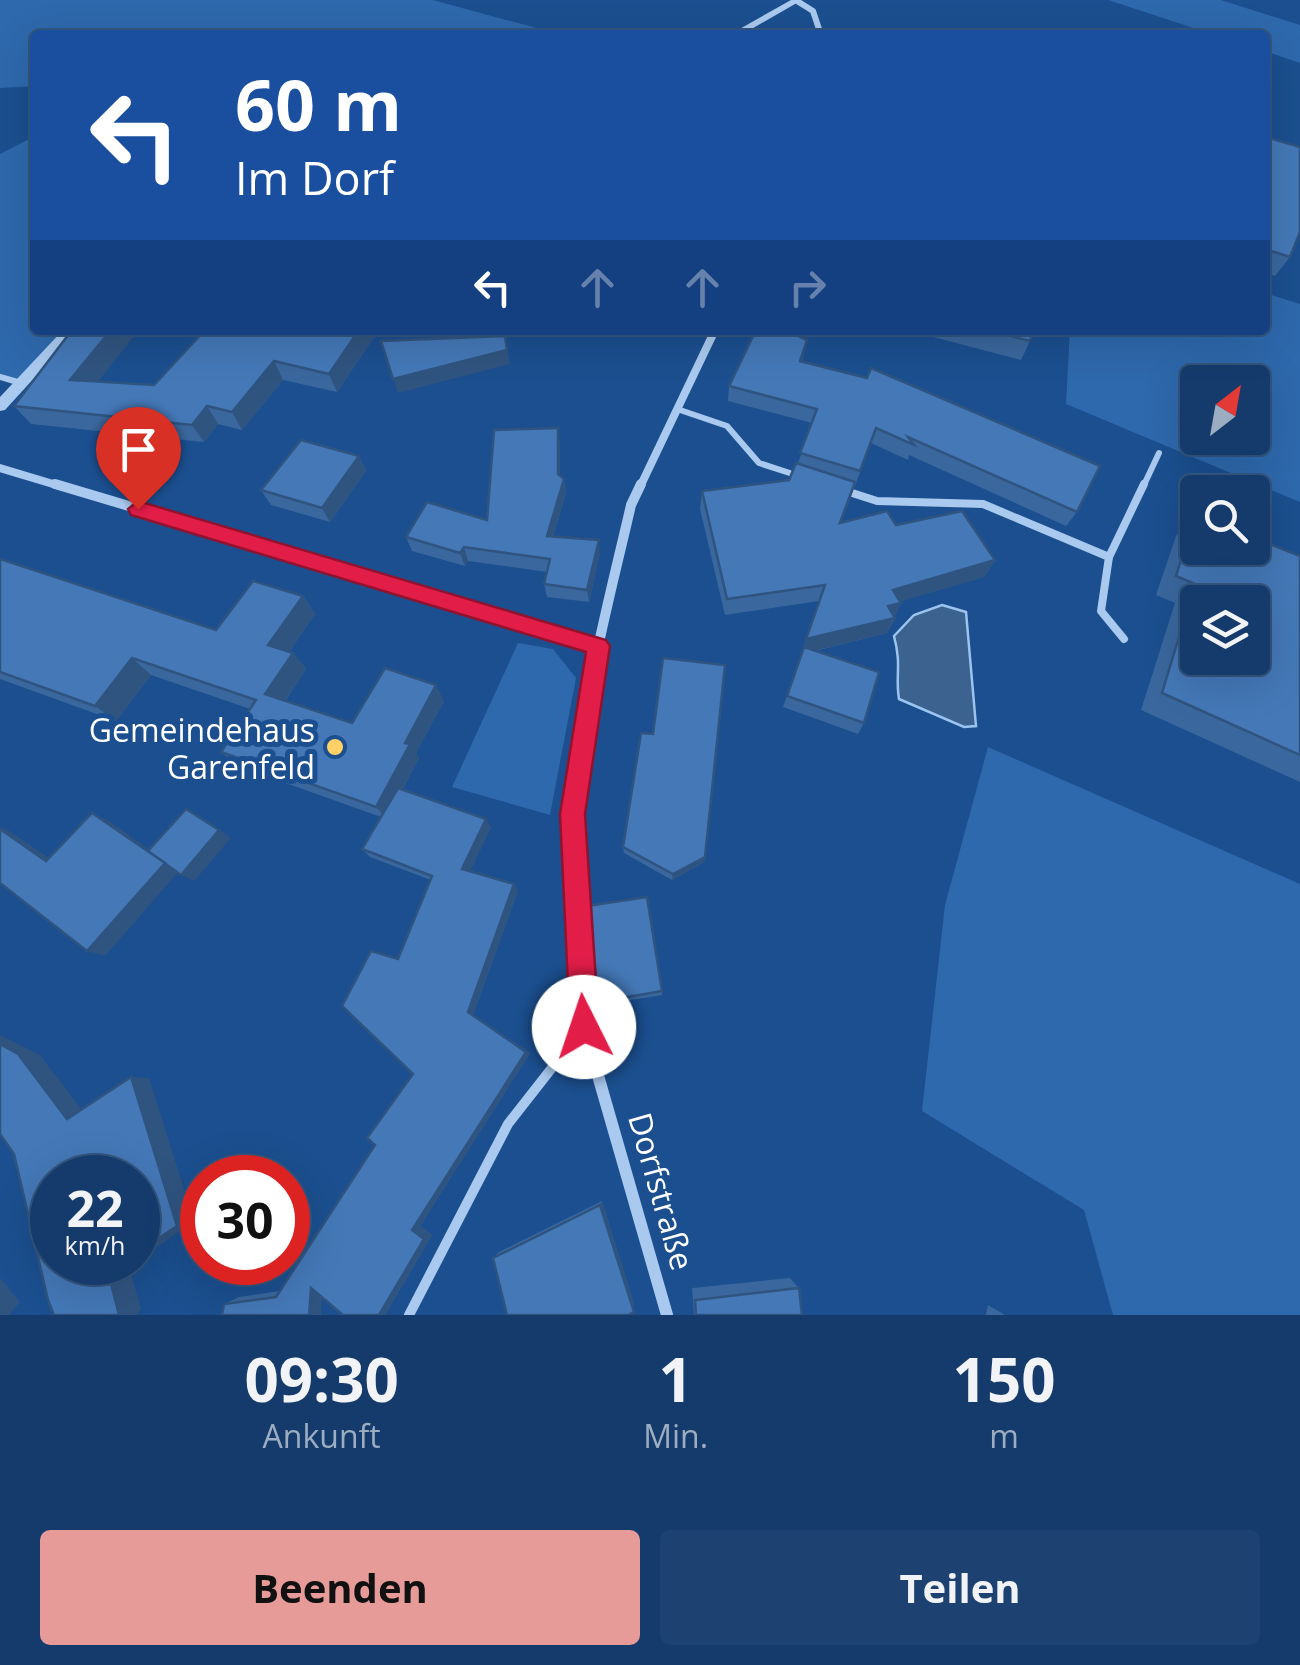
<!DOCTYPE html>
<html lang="de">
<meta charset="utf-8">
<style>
:root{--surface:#143b6b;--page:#1d4271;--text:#f1f3f6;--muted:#9dadc1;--line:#33557e;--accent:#e69b98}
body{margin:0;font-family:"Open Sans",sans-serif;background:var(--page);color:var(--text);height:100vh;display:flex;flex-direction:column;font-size:38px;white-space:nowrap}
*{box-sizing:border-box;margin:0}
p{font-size:32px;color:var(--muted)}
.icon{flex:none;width:55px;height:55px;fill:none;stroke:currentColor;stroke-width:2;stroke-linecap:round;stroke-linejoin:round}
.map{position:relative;height:1315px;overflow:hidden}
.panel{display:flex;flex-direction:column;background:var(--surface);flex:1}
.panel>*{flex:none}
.hud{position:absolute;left:30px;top:30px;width:1240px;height:305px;border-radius:10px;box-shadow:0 10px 40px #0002,0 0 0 2px var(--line);background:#1a4fa0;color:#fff;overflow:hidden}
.needle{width:65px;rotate:31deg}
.tools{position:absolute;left:1180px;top:365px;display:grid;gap:20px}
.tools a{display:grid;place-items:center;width:90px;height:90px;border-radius:10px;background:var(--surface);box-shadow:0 10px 40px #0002,0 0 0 2px var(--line);font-size:50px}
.speed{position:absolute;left:30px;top:1155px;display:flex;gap:20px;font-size:50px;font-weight:700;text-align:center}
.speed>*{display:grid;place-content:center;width:130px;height:130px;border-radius:50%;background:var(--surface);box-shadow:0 10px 40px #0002,0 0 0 2px var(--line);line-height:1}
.speed small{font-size:25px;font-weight:400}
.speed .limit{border:15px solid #d22;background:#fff;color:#111}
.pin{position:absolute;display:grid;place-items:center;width:85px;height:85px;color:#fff;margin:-102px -42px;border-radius:50% 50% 50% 0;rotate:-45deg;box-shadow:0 0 10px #0007}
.pin .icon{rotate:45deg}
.me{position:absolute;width:110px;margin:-55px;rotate:356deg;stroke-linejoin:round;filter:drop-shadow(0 0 8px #0008)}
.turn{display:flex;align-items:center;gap:35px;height:210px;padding:0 40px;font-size:45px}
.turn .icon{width:130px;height:130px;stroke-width:2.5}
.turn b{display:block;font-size:70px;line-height:85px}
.lanes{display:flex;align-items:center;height:95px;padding:0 40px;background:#0003;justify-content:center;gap:50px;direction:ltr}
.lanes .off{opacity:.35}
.eta{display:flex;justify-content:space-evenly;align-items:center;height:170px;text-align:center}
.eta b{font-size:60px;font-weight:700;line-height:70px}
.button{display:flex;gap:20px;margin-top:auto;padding:20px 40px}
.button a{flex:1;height:115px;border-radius:10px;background:var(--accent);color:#111;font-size:40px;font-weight:700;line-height:115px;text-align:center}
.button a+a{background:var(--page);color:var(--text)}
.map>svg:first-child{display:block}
.green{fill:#2e69ad;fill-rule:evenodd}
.water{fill:#3c6290;stroke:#9cc4f0;stroke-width:2.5}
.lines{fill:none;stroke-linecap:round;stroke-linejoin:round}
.service-far2{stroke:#a9c9ee;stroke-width:6}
.service-far1{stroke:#a9c9ee;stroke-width:8}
.service{stroke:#a9c9ee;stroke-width:10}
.minor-far3{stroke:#a9c9ee;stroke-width:6}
.minor-far2{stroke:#a9c9ee;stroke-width:8}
.minor-far1{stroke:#a9c9ee;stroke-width:10}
.minor{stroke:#a9c9ee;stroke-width:12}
.tertiary{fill:#a9c9ee;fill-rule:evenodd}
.wall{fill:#3a679d}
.shaded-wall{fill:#305480}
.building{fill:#4478b7;stroke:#305480;stroke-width:2.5;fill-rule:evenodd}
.route{fill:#e11d48;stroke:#92132f;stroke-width:2.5}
.poi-dot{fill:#ffd166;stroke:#1b4f8f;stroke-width:4}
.labels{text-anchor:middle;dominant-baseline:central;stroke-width:10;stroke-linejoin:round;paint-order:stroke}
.poi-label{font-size:32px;fill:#fff;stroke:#1b4f8f;text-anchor:end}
.street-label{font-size:32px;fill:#fff;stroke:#1b4f8f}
</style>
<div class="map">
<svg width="1300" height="1315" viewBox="0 0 1300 1315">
<rect width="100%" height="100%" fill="#1b4f8f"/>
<g class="green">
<path d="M 0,0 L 433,0 L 562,35 L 35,35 L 35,86 L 0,88 Z"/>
<path d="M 1108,0 L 1221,0 L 1300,25 L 1300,63 L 1265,51 L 1265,35 L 1215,35 Z"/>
<path d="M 35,136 L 35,330 L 71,330 L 21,383 L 0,377 L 0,154 Z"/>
<path d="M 1265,293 L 1300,304 L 1300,502 L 1066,404 L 1070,330 L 1265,330 ZM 1252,382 L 1252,438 L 1198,438 L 1198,382 Z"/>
<path d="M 518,643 L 553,649 L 576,678 L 550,815 L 452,787 Z"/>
<path d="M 988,747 L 1300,884 L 1300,1315 L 1113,1315 L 1084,1210 L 922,1111 L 945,905 Z"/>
</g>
<path class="water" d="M 942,605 L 966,612 L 976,726 L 964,727 L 899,699 C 895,676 902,666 894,636 L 914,615 Z"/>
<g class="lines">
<g class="service-far2">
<path d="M 0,377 L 21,383"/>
<path d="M 680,410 L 727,426 L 759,463 L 799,476"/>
<path d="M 1143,487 L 1159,453"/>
</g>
<g class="service-far1">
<path d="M 846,491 L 877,501 L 983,504 L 1109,557 L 1144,484"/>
<path d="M 1109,557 L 1101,611 L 1124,639"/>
</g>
<path class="service" d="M 409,1315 L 508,1124 L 584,1027"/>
<path class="minor-far3" d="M 797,1 L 813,11 L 821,35"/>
<g class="minor-far2">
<path d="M 0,468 L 63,487"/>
<path d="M 640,487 L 715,330"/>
</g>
<g class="minor-far1">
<path d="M 55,484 L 599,646"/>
<path d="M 575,846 C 569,744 608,606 631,505 L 641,484"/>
</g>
<path class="minor" d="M 575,844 L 584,1027 L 667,1315"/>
<g class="tertiary">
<path d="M 791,0 L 802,0 L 741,35 L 729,35 Z"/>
<path d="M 63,330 L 78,330 L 5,410 L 0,411 L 0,397 Z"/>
</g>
</g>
<g class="wall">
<path d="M 1265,144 L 1290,257 L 1275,276 L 1265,273 Z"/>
<path d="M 205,330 L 372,330 L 374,337 L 337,392 L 283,380 L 242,430 L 218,424 L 204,442 L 31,424 L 14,406 L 98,382 L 154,385 Z"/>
<path d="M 558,330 L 574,330 L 574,335 Z"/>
<path d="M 907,330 L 1033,330 L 1030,341 L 1021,360 Z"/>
<path d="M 807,340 L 802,361 L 1077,512 L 1066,526 L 909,455 L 908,460 L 871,443 L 841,523 L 896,525 L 995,560 L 984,577 L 900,601 L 901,603 L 894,616 L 895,618 L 887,633 L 815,651 L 864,723 L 858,734 L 783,707 L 819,601 L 725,615 L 700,509 L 702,491 L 789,480 L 798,463 L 812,423 L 728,401 L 729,386 Z"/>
<path d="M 560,443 L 560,476 L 564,479 L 566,493 L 553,537 L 600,553 L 589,602 L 547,597 L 544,584 L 547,572 L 468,561 L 465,566 L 412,551 L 406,537 L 487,520 Z"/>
<path d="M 359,456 L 366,471 L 330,522 L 271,505 L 261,490 Z"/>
<path d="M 1195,515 L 1300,556 L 1300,782 L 1141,710 L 1175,603 L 1156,595 L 1176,536 Z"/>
<path d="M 0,559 L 216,630 L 303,596 L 315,614 L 289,652 L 293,653 L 306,669 L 285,701 L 352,723 L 444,701 L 416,753 L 419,758 L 403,789 L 491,827 L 470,871 L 514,884 L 518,891 L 473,1015 L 530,1053 L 420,1226 L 432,1235 L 385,1315 L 343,1315 L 322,1297 L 224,1304 L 239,1297 L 280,1291 L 375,1145 L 413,1074 L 398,959 L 431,880 L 370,857 L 362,849 L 381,817 L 238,766 L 221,752 L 250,709 L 151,675 L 116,721 L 0,679 Z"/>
<path d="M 623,847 L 705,857 L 704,862 L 672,880 L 624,853 Z"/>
<path d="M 662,991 L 662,995 L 600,1005 L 599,1002 Z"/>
<path d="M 602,1201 L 634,1304 L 493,1258 L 499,1252 Z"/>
<path d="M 790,1278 L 799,1288 L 802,1315 L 694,1315 L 692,1288 Z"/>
<path d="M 988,1305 L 1005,1315 L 986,1315 Z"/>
</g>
<g class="shaded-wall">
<path d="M 111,330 L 139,330 L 85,398 L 70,380 Z"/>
<path d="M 359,330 L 372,330 L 374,337 L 337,392 L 329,374 Z"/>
<path d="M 505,336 L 510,364 L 398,393 L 393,379 Z"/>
<path d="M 274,361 L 283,380 L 242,430 L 232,412 Z"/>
<path d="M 207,406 L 218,424 L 204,442 L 192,425 Z"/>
<path d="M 558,428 L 560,443 L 560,489 L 558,474 Z"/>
<path d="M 359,456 L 366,471 L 330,522 L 322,508 Z"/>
<path d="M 564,479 L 566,493 L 549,550 L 547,536 Z"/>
<path d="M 599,540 L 600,553 L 589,602 L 587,590 Z"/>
<path d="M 464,547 L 468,561 L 465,566 L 460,553 Z"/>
<path d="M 995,560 L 984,577 L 885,606 L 893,590 Z"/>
<path d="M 303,596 L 315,614 L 282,662 L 268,645 Z"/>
<path d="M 901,603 L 887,633 L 801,654 L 806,639 L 888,606 Z"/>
<path d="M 293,653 L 306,669 L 279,709 L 265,694 Z"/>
<path d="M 132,658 L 151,675 L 116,721 L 95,706 Z"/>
<path d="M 436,685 L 444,701 L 416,753 L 419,758 L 387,819 L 376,807 L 405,743 Z"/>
<path d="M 92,813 L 109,821 L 179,871 L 105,956 L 87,951 Z"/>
<path d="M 486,819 L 491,827 L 468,876 L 462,869 Z"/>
<path d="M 0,827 L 9,831 L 64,868 L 46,861 L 0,829 Z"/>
<path d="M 219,830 L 231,838 L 194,881 L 181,875 Z"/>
<path d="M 705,857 L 704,862 L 672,880 L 673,874 Z"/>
<path d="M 514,884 L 518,891 L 473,1015 L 530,1053 L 420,1226 L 432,1235 L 385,1315 L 379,1315 L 412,1230 L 468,1012 Z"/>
<path d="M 0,1035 L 40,1055 L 88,1118 L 67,1119 L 0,1044 Z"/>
<path d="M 131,1077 L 149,1078 L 194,1221 L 138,1260 Z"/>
<path d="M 602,1201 L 634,1304 L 634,1312 L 600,1205 Z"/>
<path d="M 123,1262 L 134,1262 L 129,1266 L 141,1309 L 136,1315 L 119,1315 L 108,1272 Z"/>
<path d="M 0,1278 L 20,1302 L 9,1315 L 0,1315 Z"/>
<path d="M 323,1281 L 321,1315 L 309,1315 L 311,1288 Z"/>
</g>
<g class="building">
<path d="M 1269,138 L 1300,147 L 1300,232 L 1290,257 L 1265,249 L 1265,145 Z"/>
<path d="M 72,330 L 111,330 L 70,380 L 154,385 L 205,330 L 359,330 L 329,374 L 274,361 L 232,412 L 207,406 L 192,425 L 14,406 Z"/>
<path d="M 756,330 L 786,330 L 807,340 L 800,361 L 867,378 L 871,368 L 1100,466 L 1077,512 L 908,437 L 914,445 L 876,428 L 860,471 L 800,453 L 817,409 L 729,386 Z"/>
<path d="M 987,330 L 1033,330 L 1030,341 Z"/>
<path d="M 505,336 L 507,350 L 393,379 L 381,341 Z"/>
<path d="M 558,428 L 558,474 L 564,479 L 547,536 L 599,540 L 587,590 L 544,584 L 550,559 L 464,547 L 460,553 L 406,537 L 427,502 L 487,520 L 494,430 Z"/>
<path d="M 301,440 L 359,456 L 322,508 L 261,490 Z"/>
<path d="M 796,463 L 855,482 L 840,523 L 887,511 L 896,525 L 962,511 L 995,560 L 893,590 L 901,603 L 888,606 L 895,618 L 806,639 L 825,585 L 727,599 L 702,491 L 789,480 Z"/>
<path d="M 1195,515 L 1198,516 L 1198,548 L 1252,548 L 1252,537 L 1300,556 L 1300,755 L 1162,693 L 1195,584 L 1176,576 ZM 1198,602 L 1252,602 L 1252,658 L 1198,658 Z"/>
<path d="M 0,559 L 216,630 L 253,581 L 303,596 L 268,645 L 293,653 L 265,694 L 352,723 L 385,668 L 436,685 L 405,743 L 410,744 L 376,807 L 221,752 L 256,700 L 132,658 L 95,706 L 0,672 Z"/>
<path d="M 804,647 L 879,672 L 864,723 L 787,696 Z"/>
<path d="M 663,658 L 725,665 L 705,857 L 673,874 L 623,847 L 641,733 L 653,734 Z"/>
<path d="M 398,788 L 486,819 L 462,869 L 514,884 L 468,1012 L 526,1052 L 412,1230 L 424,1239 L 379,1315 L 343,1315 L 311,1288 L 309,1315 L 222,1315 L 224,1304 L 276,1297 L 375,1145 L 367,1138 L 413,1074 L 342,1006 L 371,951 L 398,959 L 432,876 L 362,849 Z"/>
<path d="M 186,809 L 219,830 L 181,875 L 148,851 Z"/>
<path d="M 92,813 L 165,863 L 87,951 L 0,883 L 0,829 L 46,861 Z"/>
<path d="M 647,897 L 662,991 L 599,1002 L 587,906 Z"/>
<path d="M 0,1044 L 18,1054 L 67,1119 L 131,1077 L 177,1226 L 138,1252 L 138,1178 L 52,1178 L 52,1262 L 123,1262 L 108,1272 L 119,1315 L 54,1315 L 48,1300 L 14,1154 L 0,1134 Z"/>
<path d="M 600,1205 L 634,1312 L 628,1315 L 507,1315 L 493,1258 Z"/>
<path d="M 799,1288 L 802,1315 L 696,1315 L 695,1300 Z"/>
</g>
<path class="route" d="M 138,501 L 606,640 L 610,646 L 585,814 L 599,1027 L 595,1038 L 584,1042 L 574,1038 L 570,1027 L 560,814 L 586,652 L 131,515 L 128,509 Z"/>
<circle class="poi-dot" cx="335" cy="747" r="10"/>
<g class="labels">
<g class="poi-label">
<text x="315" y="729">Gemeindehaus<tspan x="315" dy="37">Garenfeld</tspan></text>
</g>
<g class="street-label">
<text transform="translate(662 1191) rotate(74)">Dorfstraße</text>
</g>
</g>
</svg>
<div class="tools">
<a><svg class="needle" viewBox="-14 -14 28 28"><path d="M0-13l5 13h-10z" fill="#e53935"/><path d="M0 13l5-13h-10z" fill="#9dadc1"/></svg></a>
<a><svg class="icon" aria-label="search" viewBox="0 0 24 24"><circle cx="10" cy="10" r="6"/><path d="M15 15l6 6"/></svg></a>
<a><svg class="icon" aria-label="layers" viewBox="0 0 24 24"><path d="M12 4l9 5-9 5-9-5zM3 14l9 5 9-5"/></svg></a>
</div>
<div class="speed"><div>22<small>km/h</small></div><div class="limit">30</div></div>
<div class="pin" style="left:138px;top:509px;background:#d93025"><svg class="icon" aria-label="arrive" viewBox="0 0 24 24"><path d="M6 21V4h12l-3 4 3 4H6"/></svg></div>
<svg class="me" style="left:584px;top:1027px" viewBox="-20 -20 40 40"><circle r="19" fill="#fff"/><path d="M0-13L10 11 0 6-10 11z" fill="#e11d48"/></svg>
<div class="hud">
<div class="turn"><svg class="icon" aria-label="left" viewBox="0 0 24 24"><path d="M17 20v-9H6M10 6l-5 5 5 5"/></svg><div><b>60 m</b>Im Dorf</div></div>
<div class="lanes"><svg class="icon" aria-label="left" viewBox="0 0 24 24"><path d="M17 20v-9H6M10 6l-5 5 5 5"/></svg><svg class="icon off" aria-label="ahead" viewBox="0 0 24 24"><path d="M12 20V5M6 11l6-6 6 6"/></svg><svg class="icon off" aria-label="ahead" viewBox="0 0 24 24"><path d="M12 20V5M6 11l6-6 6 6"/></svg><svg class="icon off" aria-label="right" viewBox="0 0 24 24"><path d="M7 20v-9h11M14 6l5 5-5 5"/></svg></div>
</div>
</div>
<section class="panel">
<div class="eta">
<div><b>09:30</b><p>Ankunft</p></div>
<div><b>1</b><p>Min.</p></div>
<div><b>150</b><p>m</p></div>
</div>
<div class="button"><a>Beenden</a><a>Teilen</a></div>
</section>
